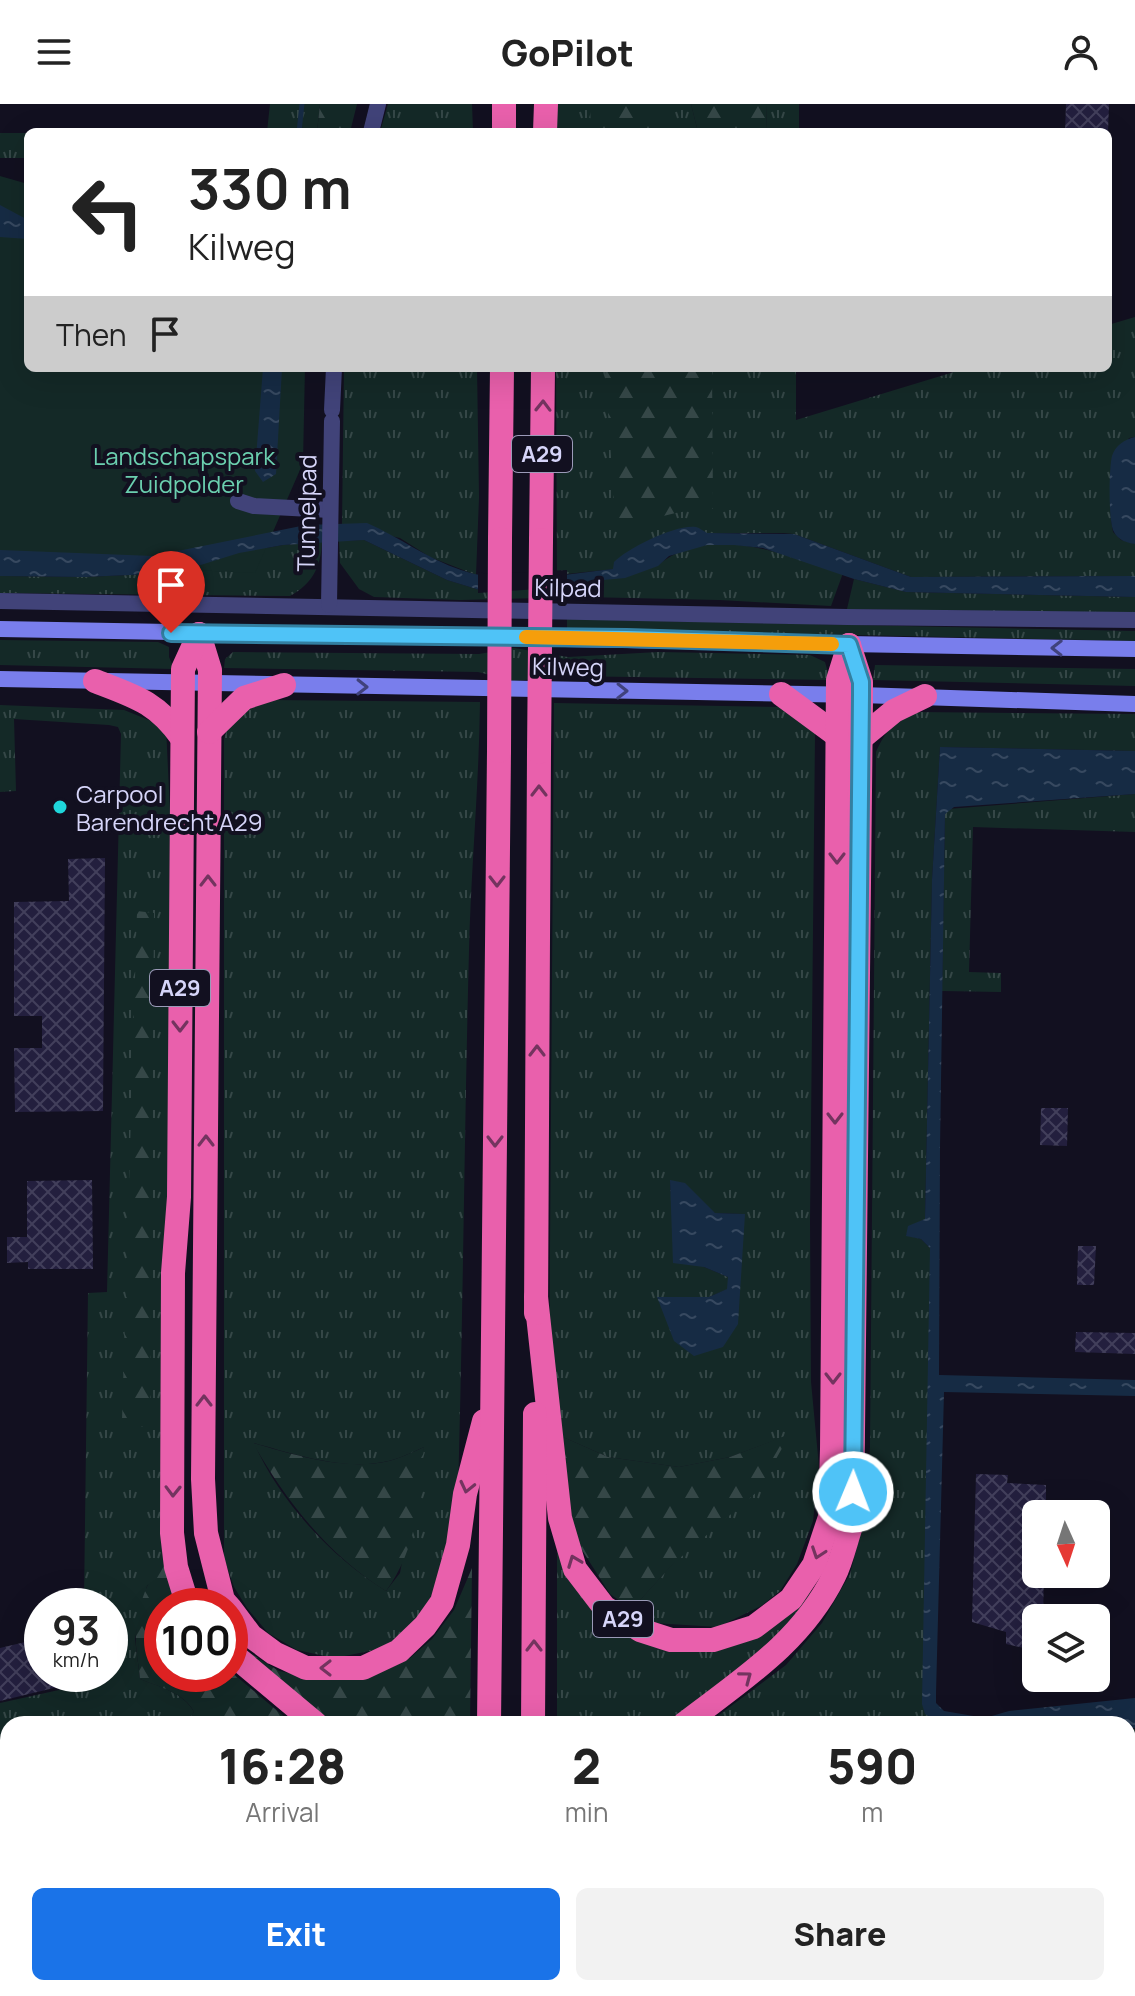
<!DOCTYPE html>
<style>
:root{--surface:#fff;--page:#f2f2f2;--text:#222;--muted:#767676;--accent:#1a73e8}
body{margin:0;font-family:Manrope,sans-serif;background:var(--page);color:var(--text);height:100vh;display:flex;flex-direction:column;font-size:30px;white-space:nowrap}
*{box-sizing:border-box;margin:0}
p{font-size:26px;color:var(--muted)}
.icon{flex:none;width:44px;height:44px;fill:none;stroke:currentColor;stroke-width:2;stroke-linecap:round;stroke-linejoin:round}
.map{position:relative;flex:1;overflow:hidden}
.sheet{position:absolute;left:0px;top:1612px;width:1136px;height:280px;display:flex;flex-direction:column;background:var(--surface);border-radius:24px 24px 0 0;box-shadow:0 8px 32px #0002}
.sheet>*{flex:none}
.hud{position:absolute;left:24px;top:24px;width:1088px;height:244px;border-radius:12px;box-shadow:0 8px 32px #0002;background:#fff;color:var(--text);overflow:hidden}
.needle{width:52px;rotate:177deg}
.fabs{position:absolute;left:1022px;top:1396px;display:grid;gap:16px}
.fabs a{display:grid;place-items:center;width:88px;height:88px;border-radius:12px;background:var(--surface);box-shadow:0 8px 32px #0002;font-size:40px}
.speed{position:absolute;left:24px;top:1484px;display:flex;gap:16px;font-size:40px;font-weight:700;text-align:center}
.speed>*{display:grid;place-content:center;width:104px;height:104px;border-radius:50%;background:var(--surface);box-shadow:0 8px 32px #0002;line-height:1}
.speed small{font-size:20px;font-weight:400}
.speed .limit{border:12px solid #d22;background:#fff;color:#111}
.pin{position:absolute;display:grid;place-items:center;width:68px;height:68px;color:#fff;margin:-82px -34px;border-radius:50% 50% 50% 0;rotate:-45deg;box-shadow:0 0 8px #0007}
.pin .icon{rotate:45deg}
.me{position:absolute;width:88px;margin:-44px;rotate:1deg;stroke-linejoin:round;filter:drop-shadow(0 0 6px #0008)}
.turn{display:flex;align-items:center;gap:28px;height:168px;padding:0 32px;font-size:36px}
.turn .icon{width:104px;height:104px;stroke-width:2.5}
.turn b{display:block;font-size:56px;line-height:68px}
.then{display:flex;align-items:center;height:76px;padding:0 32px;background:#0003;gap:16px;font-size:30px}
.eta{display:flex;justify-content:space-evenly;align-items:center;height:136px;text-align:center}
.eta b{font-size:48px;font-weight:800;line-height:56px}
.cta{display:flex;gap:16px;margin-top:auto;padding:16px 32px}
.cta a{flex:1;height:92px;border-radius:12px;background:var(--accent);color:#fff;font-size:32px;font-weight:800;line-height:92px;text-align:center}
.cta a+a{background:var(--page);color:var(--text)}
header{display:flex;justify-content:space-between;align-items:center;height:104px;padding:0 32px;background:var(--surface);font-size:36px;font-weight:800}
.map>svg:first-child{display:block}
.grass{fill:url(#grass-tufts);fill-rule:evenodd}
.forest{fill:url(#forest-firs)}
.green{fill:#142927}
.water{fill:url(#water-ripples)}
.pier{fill:#121020}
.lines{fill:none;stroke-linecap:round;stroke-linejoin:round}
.stream{stroke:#162b44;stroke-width:5}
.building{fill:url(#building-cross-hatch)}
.street{stroke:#414379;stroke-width:16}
.secondary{stroke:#797eec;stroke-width:16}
.highway{stroke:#e960ac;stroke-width:24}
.highway-bridge{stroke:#e960ac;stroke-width:24}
.oneway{stroke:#73345f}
.oneway2{stroke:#40427c}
.route-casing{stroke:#337fa1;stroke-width:20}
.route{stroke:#4fc3f7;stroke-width:14}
.slow{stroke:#f59e0b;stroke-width:14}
.poi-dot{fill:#1fd6db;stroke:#121020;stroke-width:3}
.labels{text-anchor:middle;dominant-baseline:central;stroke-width:8;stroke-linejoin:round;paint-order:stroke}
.shield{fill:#121020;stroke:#9b9ab8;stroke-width:2}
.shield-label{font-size:22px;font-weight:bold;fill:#d6d5f9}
.park-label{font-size:24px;fill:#6bcfaf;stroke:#121020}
.street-label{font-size:24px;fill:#d6d5f9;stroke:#121020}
.poi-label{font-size:24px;fill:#d6d5f9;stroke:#121020;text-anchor:start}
</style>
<header><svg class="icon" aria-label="menu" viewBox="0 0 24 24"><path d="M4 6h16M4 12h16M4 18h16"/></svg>GoPilot<svg class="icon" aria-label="person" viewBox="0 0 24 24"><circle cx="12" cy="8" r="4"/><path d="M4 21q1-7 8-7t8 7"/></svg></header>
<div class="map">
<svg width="1135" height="1892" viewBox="0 0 1135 1892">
<defs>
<pattern id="grass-tufts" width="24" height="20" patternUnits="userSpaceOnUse" patternTransform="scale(2)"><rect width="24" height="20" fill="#142927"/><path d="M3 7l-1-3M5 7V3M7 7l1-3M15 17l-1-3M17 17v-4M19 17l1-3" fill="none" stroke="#354747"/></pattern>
<pattern id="forest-firs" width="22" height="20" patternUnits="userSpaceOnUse" patternTransform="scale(2)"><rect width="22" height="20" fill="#142927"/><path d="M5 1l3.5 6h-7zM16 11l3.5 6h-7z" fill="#354747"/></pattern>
<pattern id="water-ripples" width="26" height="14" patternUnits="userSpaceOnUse" patternTransform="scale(2)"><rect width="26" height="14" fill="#162b44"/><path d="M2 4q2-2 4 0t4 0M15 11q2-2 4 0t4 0" fill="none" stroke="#374960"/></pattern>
<pattern id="building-cross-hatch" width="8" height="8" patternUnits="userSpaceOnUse" patternTransform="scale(2)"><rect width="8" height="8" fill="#231f3e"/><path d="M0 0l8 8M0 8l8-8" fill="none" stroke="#423f5b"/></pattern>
</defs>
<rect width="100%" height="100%" fill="#121020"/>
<g class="grass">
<path d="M 270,0 L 320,0 L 317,28 L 267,28 Z"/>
<path d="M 388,0 L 472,0 L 473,28 L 380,28 Z"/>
<path d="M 557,0 L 691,0 L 698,28 L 557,28 Z"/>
<path d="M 767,0 L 799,0 L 799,28 L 766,28 Z"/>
<rect x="0" y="29" width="28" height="25"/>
<path d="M 1135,213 L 1135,333 L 1129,334 L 1111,368 L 1111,416 L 1113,428 L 1121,436 L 1135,440 L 1135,472 L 911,473 L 794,430 L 784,429 L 707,429 L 614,465 L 557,471 L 556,264 L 796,264 L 796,316 L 967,264 L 1108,264 L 1108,221 Z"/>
<path d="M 344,264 L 477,264 L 479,393 L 476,471 L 430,453 L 400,434 L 342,421 Z"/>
<path d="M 364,436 L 447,476 L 483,487 L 657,462 C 709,417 788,452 843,469 L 831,502 L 720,496 L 585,493 L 460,496 L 374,493 L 359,485 L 340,459 L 339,437 Z"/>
<path d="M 322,438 C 321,463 312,480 290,492 L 0,489 L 0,472 L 84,473 L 175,469 L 239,449 L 283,441 Z"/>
<path d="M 854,475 L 906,488 L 1135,493 L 1135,509 L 847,505 Z"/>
<path d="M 567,515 L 1135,527 L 1135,537 L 567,525 Z"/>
<path d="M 0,536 L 158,538 L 169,543 L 169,553 L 174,565 L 0,561 Z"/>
<path d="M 514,544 L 568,553 L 658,548 L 810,551 L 825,558 L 830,576 L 567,572 L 514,577 L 478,568 L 224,564 L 225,555 L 233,548 L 479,550 Z"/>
<path d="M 875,561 L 1135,565 L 1135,582 L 873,576 Z"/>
<path d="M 269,596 L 480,598 C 479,681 471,763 469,846 C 464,1037 463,1229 457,1421 L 430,1502 L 404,1532 L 375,1546 L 334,1554 L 297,1546 L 268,1529 L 247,1504 L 234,1483 L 224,1454 L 224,635 C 231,610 247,606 269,596 ZM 254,1339 C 290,1349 339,1365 377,1359 C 394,1357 409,1350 424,1343 L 400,1469 L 386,1487 C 332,1454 280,1398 254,1339 Z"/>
<path d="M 554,599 L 782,603 L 815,629 L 810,1117 L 811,1278 L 819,1363 L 813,1417 L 797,1460 L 780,1487 L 761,1502 L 718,1523 L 654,1519 L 632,1505 L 789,1331 L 730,1353 L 679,1363 L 608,1353 L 554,1329 L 549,1284 ZM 670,1077 L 715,1109 L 744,1110 L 723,1243 L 657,1194 L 709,1193 L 728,1185 L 728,1173 L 704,1163 L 671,1091 Z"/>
<path d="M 0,601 L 124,606 L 166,623 L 173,772 L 171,1456 L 147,1482 L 140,1508 L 135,1535 L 140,1575 C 160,1583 184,1589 194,1608 L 185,1620 L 8,1620 L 8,1654 L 0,1656 L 0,1599 L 95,1578 L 96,1570 L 110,1570 L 110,1502 L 86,1502 L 84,1497 L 88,1189 L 107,1188 L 121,630 L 118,623 L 109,621 L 14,615 L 16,687 L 0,688 Z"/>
<path d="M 914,608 L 1135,610 L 1135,647 L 940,643 L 932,776 L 925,1115 L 906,1131 L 921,1135 L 930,1144 L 932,1614 L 985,1620 L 707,1620 L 786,1561 L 822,1519 L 850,1470 L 865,1412 L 870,1343 L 876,648 C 885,628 893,618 914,608 Z"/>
<path d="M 1135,690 L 1135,728 L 973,723 L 969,868 L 1001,869 L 1001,888 L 942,887 L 945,710 L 948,705 Z"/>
<path d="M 557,1440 L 576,1482 L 676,1546 L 809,1486 L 812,1490 L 785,1527 L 673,1620 L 557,1620 Z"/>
<path d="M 1128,1625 L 1135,1625 L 1135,1692 L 1128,1693 Z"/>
<path d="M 1135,1710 L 1135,1771 L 1128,1771 L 1128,1711 Z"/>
<path d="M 566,1884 L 805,1884 L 793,1892 L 566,1892 Z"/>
</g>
<g class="forest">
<path d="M 320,0 L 357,0 L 350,28 L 317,28 Z"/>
<path d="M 590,0 L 658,0 L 665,28 L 591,28 Z"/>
<path d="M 691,0 L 767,0 L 766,28 L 698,28 Z"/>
<path d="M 605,264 L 712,264 L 713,405 C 679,405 647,416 616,427 Z"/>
<path d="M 137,807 L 154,809 L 150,1314 L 144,1323 L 125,1322 L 122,1317 Z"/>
<path d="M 554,1329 L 608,1353 L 679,1363 L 730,1353 L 790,1330 L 758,1387 L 673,1460 L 632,1505 L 610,1490 L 568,1424 Z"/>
<path d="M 253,1339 C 295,1351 345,1367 389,1357 C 401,1354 413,1348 424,1343 C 420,1394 417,1445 386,1487 C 328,1451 286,1397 253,1339 Z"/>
<path d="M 171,1456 L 180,1502 L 162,1502 L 162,1570 L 230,1570 L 230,1567 L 293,1620 L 185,1620 L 194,1608 C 185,1589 159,1583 140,1575 C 139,1561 135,1545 136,1531 C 138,1504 146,1468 171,1456 Z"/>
<path d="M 472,1464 L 470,1620 L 332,1620 L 242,1544 L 279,1567 L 309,1573 L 377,1570 L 410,1554 L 432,1535 L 454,1506 Z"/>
<path d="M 381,1884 L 435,1884 L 436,1892 L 381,1892 Z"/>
</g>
<g class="green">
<path d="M 0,72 L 28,80 L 28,264 L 305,264 L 303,359 L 255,469 L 0,457 Z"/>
<path d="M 0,1830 L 8,1830 L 8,1884 L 22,1884 L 22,1892 L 0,1892 Z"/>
</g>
<g class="water">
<path d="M 0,101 L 28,116 L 28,135 L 0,133 Z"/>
<path d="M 263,264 L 282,264 L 276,370 L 263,378 L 255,367 Z"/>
<path d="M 1135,333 L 1135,440 C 1127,439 1118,436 1114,428 C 1108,418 1109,364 1112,352 C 1115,342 1125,335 1135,333 Z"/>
<path d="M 367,419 C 399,433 428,455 461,466 C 505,482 567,470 613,465 L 614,458 C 628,444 676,420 696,423 C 700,424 703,427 707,429 L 794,430 L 911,473 L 1135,472 L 1135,493 L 906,488 L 854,475 L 763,444 L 734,441 L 707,441 L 669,452 L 658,462 L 625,474 L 483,487 L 447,476 L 364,436 L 283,441 L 239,449 L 175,469 L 84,473 L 0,472 L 0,446 L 153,452 L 306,421 Z"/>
<path d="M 940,643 L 1135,647 L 1135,690 L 954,703 L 945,710 L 940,1043 L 939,1271 L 1135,1276 L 1135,1292 L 944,1288 L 936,1589 L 936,1599 L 944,1607 L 985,1614 L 1009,1607 L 1135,1594 L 1135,1624 L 1128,1625 L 1128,1620 L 985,1620 L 932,1614 L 925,1610 L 922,1600 L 930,1144 L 921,1135 L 906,1132 L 908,1122 L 925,1115 L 932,776 Z"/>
<path d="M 670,1076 L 685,1079 L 715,1109 L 745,1110 L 738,1220 L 723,1243 L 694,1252 L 674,1237 L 657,1193 L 709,1193 L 727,1185 L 728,1173 L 704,1163 L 673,1159 Z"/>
<path d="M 805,1884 L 856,1884 L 844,1892 L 793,1892 Z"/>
</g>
<path class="pier" d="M 567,466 L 567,483 L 478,489 L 478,468 L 488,470 Z"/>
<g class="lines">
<g class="stream">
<path d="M 299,28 L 302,0"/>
<path d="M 135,1892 L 136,1884"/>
</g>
</g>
<g class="building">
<path d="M 1066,0 L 1109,0 L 1108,28 L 1065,28 Z"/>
<path d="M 105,754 L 103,1007 L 15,1008 L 14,944 L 42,944 L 42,912 L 14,912 L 14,798 L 69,797 L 68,755 Z"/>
<path d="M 1041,1004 L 1068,1004 L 1067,1042 L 1040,1041 Z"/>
<path d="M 92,1076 L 93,1165 L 28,1165 L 28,1158 L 7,1159 L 7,1133 L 27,1133 L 27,1077 Z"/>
<path d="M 1078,1142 L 1096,1142 L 1094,1181 L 1077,1181 Z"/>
<path d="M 1076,1228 L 1135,1229 L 1135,1250 L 1075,1248 Z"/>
<path d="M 976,1370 L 1008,1371 L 1007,1379 L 1046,1381 L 1046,1410 L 1036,1410 L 1036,1470 L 1044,1470 L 1043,1514 L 1036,1514 L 1036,1547 L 1006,1540 L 1006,1528 L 972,1518 Z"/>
<path d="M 42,1534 L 42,1570 L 91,1570 L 91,1575 L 0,1597 L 0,1544 Z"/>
</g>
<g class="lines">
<g class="street">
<path d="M 371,28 L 378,0"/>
<path d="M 332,306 L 334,264"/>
<path d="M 238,397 L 254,402 L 330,406"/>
<path d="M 0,497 L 847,513 L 1135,516"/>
<path d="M 329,501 L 332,317"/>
<path d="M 0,1777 L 8,1776"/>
<path d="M 0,1806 L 8,1806"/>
</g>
<g class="secondary">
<path d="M 0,525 L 1135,545"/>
<path d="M 0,575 L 861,591 L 1135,600"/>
</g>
<g class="highway">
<path d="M 504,28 L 504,0"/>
<path d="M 545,28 L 546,0"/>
<path d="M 500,435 L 502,264"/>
<path d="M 541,436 L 543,264"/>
<path d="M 199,530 L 210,566 L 203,1375 L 206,1429 L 223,1496 L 228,1502"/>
<path d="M 95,577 C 134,592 157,598 182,634"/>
<path d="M 781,590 L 838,632"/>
<path d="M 209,628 L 244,594 L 284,581"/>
<path d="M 860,635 L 894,607 L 925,592"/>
<path d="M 536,1193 L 560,1414 L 575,1465 L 604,1503 L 640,1526 L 671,1536 L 713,1536 L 754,1523 L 791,1495 L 814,1461 L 830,1413 L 832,1345 L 838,576 L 849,541"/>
<path d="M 536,1209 L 539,648"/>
<path d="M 188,1502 L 176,1463 L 172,1429 L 173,1169 L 179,1093 L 183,565 L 199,530"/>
<path d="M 230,1504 L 251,1532 L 274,1549 L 306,1564 L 363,1564 L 399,1547 L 425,1522 L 442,1498 L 458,1441 L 465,1390 L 484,1317"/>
<path d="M 230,1548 L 316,1620"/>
<path d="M 489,1620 L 499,647"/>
<path d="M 533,1620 L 535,1310"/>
<path d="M 684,1620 C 741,1576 801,1539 834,1472 C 842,1456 846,1436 852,1419 L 861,596 L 861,578 L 849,541"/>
<path d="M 452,1884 L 452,1892"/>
<path d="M 488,1892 L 488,1884"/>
<path d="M 533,1892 L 533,1884"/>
<path d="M 555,1892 L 556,1884"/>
</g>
<g class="highway-bridge">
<path d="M 499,647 L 500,435"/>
<path d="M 539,648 L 541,436"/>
</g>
</g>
<defs><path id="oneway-chevron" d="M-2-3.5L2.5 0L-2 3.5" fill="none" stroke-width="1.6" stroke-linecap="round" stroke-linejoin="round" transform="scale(2)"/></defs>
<g class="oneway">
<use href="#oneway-chevron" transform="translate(543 302) rotate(-89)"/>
<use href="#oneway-chevron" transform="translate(539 687) rotate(-90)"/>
<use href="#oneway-chevron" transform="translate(837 754) rotate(90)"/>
<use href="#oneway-chevron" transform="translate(208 777) rotate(-90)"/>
<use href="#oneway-chevron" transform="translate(497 777) rotate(90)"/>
<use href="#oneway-chevron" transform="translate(180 922) rotate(90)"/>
<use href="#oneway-chevron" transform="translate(537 947) rotate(-90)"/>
<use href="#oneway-chevron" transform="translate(835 1014) rotate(90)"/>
<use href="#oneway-chevron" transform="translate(206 1037) rotate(-90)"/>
<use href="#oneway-chevron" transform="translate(495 1037) rotate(90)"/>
<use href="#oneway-chevron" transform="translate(833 1274) rotate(90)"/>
<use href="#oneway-chevron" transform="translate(204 1297) rotate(-90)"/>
<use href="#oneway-chevron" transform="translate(467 1383) rotate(103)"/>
<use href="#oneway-chevron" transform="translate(173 1387) rotate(91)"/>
<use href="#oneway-chevron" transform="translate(818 1449) rotate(109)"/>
<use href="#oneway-chevron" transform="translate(574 1457) rotate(-111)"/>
<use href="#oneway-chevron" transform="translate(534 1542) rotate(-90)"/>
<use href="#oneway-chevron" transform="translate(326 1564) rotate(180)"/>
<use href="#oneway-chevron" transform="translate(746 1573) rotate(-37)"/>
</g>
<g class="oneway2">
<use href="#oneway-chevron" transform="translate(1057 544) rotate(-179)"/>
<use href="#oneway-chevron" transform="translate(362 583) rotate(1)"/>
<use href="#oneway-chevron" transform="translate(622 587) rotate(1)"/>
</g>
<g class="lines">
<defs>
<path id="route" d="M 171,529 L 627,534 L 849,541 L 861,578 L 861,591 L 853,1388"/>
</defs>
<use href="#route" class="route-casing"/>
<use href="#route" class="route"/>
<path class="slow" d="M 526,533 L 832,540"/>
</g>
<circle class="poi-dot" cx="60" cy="703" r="8"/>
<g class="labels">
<g class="shield">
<rect x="512" y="332" width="60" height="36" rx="6"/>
<rect x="150" y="866" width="60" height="36" rx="6"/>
<rect x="593" y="1497" width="60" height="36" rx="6"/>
</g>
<g class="shield-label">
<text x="542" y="350">A29</text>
<text x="180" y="884">A29</text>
<text x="623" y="1515">A29</text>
</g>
<g class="park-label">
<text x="184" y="351">Landschapspark<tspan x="184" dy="28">Zuidpolder</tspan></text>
</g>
<g class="street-label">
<text transform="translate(306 409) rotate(-89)">Tunnelpad</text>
<text transform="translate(568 483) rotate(1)">Kilpad</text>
<text transform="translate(568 562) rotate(1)">Kilweg</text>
</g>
<g class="poi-label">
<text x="76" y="689">Carpool<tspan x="76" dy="28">Barendrecht A29</tspan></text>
</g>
</g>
</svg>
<div class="fabs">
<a><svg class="needle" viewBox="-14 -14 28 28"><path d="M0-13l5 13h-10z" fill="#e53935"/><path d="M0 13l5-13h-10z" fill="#767676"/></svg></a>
<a><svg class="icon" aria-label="layers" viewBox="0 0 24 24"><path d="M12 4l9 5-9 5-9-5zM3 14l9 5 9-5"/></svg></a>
</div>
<div class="speed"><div>93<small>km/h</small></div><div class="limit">100</div></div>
<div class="pin" style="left:171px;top:529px;background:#d93025"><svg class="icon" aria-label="arrive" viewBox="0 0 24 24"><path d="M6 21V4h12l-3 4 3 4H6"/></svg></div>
<svg class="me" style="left:853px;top:1388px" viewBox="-20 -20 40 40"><circle r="17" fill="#4fc3f7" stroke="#fff" stroke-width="3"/><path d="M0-11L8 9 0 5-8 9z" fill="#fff"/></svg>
<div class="hud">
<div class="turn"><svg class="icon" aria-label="left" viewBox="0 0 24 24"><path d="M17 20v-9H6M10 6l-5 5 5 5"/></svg><div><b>330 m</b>Kilweg</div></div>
<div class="then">Then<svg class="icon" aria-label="arrive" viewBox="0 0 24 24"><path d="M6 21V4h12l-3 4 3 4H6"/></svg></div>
</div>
<section class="sheet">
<div class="eta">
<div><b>16:28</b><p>Arrival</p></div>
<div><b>2</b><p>min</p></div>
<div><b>590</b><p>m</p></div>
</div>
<div class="cta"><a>Exit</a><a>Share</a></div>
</section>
</div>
